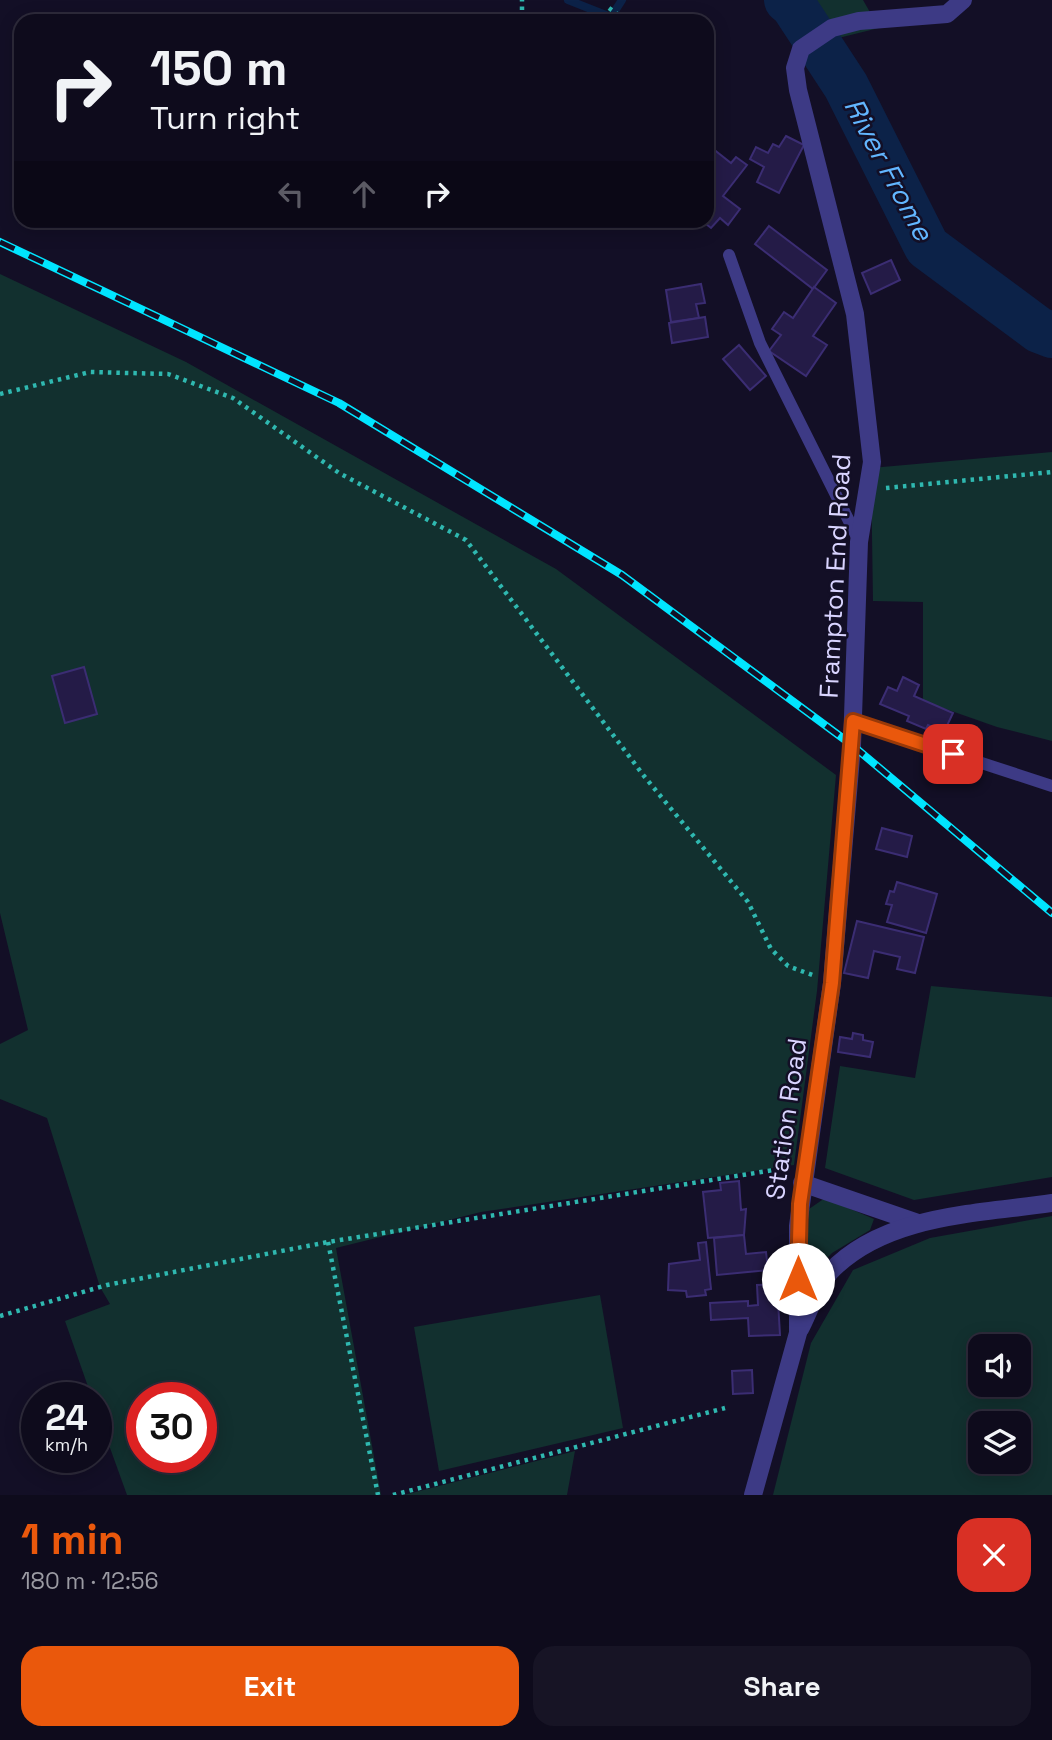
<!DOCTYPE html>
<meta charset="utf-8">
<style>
:root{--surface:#0e0b1c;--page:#171425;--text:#f1f3f6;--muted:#9b9ba3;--line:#2e2b3b;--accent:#ea580c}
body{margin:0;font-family:"Space Grotesk",sans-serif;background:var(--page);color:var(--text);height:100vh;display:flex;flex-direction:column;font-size:26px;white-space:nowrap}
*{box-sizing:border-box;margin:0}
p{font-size:23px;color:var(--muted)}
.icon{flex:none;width:38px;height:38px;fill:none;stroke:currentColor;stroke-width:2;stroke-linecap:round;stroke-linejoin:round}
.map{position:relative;height:1495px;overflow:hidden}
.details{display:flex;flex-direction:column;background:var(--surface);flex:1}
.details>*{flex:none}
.banner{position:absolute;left:14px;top:14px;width:700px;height:214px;border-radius:21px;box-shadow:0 4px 18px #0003,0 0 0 2px var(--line);background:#0e0b1c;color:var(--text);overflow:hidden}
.tools{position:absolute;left:968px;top:1334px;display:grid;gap:14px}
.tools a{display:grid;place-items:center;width:63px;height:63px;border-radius:14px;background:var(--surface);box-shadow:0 4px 18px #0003,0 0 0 2px var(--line);font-size:35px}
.speed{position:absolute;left:21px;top:1382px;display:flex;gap:14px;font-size:35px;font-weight:700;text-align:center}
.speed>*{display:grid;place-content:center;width:91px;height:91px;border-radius:50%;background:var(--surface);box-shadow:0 4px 18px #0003,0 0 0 2px var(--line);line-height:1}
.speed small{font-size:18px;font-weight:400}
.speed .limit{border:10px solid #d22;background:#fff;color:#111}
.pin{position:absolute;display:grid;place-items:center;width:60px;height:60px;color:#fff;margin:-30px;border-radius:14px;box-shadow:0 4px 10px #0006}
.me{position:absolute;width:77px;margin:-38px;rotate:0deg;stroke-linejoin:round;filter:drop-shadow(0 0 5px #0008)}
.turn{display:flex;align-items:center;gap:24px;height:147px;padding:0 21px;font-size:32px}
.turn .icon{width:91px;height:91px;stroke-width:2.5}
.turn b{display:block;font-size:49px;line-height:60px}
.lanes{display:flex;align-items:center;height:66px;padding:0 21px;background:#0003;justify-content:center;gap:35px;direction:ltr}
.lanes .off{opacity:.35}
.round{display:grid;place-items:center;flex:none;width:74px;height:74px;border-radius:21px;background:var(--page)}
.headline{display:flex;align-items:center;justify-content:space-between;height:119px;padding:0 21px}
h1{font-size:42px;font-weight:600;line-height:52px;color:var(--accent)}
.action{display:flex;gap:14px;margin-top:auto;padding:14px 21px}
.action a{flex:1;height:80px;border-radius:21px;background:var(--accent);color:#fff;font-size:28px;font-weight:600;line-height:80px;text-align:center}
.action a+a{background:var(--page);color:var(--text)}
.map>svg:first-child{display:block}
.green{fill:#12302f;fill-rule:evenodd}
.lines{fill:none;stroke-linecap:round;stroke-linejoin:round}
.stream{stroke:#0c2248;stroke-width:8}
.river{stroke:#0c2248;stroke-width:46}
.building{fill:#241b47;stroke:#3b2d73;stroke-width:2}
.path{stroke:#2fb8b0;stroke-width:4.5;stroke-dasharray:3.5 5;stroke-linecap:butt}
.lane{stroke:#3d3a85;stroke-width:12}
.street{stroke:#3d3a85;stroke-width:18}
.rail-casing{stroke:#00e5ff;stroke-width:8}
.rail{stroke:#130f26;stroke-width:5;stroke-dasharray:16;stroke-linecap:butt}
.route-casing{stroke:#983908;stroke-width:18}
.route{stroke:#ea580c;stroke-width:12}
.labels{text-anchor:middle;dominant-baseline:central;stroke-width:5;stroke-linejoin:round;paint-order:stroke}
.street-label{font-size:26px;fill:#d9d4ff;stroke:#130f26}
.water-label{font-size:28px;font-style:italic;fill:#62b6ff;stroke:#130f26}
</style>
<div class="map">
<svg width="1052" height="1495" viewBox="0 0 1052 1495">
<rect width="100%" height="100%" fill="#130f26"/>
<g class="green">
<path d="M 784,0 L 863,0 L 879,28 L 818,43 L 793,5 Z"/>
<path d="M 0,274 L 186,362 L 556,569 L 836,775 L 817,991 L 794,1165 L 481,1212 L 336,1248 L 381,1495 L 127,1495 L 96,1409 L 96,1398 L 92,1398 L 65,1321 L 110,1304 L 100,1287 L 47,1118 L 0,1099 L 0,1044 L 28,1030 L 0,913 ZM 142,1398 L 201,1398 L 201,1458 L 142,1458 Z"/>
<path d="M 1052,452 L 1052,741 L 997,727 L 923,701 L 923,602 L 873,601 L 871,468 Z"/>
<path d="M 931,986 L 1052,997 L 1052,1177 L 914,1200 L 825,1168 L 840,1066 L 915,1078 Z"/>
<path d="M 825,1198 L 874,1219 L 870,1230 L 832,1253 L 812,1274 L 806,1274 L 809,1209 Z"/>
<path d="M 1052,1216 L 1052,1495 L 773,1495 L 811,1343 L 853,1270 L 930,1238 ZM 980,1346 L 1018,1346 L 1018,1384 L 980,1384 ZM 980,1423 L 1018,1423 L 1018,1461 L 980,1461 Z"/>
<path d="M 600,1295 L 623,1428 L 439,1471 L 414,1327 Z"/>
<path d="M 575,1451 L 567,1495 L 404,1495 Z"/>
</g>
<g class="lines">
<path class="stream" d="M 568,0 L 611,17 L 622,0"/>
<path class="river" d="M 787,0 L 793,5 L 846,86 L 927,247 L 1039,330 L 1052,335"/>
</g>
<g class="building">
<path d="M 786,136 L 804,145 L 779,193 L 757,182 L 764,167 L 750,159 L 756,147 L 768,153 L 773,144 L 779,147 Z"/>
<path d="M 712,148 L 731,163 L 736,157 L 747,165 L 723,196 L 740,209 L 728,225 L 720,218 L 711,228 L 701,220 L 707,220 L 707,155 Z"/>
<path d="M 769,226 L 827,270 L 813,289 L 755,244 Z"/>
<path d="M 891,260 L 900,280 L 871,294 L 862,273 Z"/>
<path d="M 701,284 L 705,303 L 696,304 L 699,318 L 671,322 L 666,290 Z"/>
<path d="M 814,287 L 836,303 L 813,336 L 827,345 L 806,376 L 769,351 L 781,335 L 772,329 L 784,312 L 793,318 Z"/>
<path d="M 705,317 L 708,337 L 672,343 L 669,323 Z"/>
<path d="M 739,345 L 766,376 L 750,390 L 723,359 Z"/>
<path d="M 84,667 L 97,714 L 65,723 L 52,676 Z"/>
<path d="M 903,677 L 919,685 L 914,696 L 953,713 L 944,732 L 928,725 L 926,729 L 907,721 L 909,716 L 880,704 L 888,687 L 897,691 Z"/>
<path d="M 882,828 L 912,836 L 907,857 L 876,849 Z"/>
<path d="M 897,882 L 937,894 L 926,933 L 887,922 L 892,905 L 886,904 L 890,891 L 894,892 Z"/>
<path d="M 857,921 L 924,937 L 915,973 L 897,969 L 900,957 L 874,951 L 868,978 L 844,973 Z"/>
<path d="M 853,1033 L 863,1035 L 863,1040 L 873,1042 L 870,1057 L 838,1052 L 840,1037 L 852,1039 Z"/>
<path d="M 739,1181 L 741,1210 L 746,1209 L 744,1235 L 708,1238 L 703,1192 L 721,1190 L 720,1183 Z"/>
<path d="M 744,1235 L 746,1254 L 766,1252 L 768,1270 L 717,1275 L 714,1238 Z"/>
<path d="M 706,1242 L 711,1289 L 705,1290 L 706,1295 L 687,1297 L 686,1291 L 668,1290 L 669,1264 L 700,1260 L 698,1243 Z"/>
<path d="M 777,1284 L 780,1335 L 749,1336 L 748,1318 L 711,1320 L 710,1303 L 748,1301 L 748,1306 L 758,1305 L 757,1285 Z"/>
<path d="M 752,1370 L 753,1393 L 733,1394 L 732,1371 Z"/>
</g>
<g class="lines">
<g class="path">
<path d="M 609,8 L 621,17"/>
<path d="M 522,10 L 522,0"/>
<path d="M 0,394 L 90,372 L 168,374 L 233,398 L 339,473 L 466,540 L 644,776 L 748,902 L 771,949 L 788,966 L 815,976"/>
<path d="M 886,488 L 1052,472"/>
<path d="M 328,1242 L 378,1495"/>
<path d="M 0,1316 L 107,1285 L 328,1242 L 786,1168"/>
<path d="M 393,1495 L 725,1408"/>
</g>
<g class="lane">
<path d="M 729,255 L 760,343 L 859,541"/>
<path d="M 853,721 L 1052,786"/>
</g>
<g class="street">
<path d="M 802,1183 L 918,1223"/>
<path d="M 800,1329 C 809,1312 817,1287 830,1272 C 885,1214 978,1214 1052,1203"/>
<path d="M 753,1495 L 798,1333 L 798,1226 L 832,983 L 852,745 L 859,542 L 872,462 L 855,314 L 798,90 L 795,68 L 801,49 L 832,28 L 859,21 L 947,14 L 963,0"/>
</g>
<defs>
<path id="rail" d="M 0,242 L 339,403 L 622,575 L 852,745 L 1052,913"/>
</defs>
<use href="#rail" class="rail-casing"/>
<use href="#rail" class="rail"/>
</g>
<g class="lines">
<defs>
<path id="route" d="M 798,1279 L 800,1204 L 832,983 L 853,721 L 953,754"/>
</defs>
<use href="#route" class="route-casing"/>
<use href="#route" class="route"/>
</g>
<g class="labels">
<g class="street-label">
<text transform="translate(835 576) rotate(-87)">Frampton End Road</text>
<text transform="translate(786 1119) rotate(-82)">Station Road</text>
</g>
<g class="water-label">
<text transform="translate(889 169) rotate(62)">River Frome</text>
</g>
</g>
</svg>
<div class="tools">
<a><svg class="icon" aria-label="sound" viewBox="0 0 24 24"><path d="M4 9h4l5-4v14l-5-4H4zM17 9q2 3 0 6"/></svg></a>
<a><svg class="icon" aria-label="layers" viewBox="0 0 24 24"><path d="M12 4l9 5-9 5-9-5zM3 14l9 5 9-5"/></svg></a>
</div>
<div class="speed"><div>24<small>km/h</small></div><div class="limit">30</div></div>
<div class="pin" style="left:953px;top:754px;background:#d93025"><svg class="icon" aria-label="arrive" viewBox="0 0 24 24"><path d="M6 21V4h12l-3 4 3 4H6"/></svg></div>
<svg class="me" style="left:798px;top:1279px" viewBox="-20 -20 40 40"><circle r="19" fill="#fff"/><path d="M0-13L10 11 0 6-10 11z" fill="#ea580c"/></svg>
<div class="banner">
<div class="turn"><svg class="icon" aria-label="right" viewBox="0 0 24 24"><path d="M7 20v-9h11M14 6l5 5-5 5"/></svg><div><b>150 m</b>Turn right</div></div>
<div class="lanes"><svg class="icon off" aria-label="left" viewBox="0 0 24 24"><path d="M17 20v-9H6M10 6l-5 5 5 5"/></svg><svg class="icon off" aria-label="ahead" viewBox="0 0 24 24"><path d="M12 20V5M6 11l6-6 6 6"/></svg><svg class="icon" aria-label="right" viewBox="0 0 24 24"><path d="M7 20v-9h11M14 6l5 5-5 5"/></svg></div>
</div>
</div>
<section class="details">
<div class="headline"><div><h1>1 min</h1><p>180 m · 12:56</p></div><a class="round" style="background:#d93025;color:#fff"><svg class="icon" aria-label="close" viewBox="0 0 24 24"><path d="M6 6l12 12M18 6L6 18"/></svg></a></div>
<div class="action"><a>Exit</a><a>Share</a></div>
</section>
